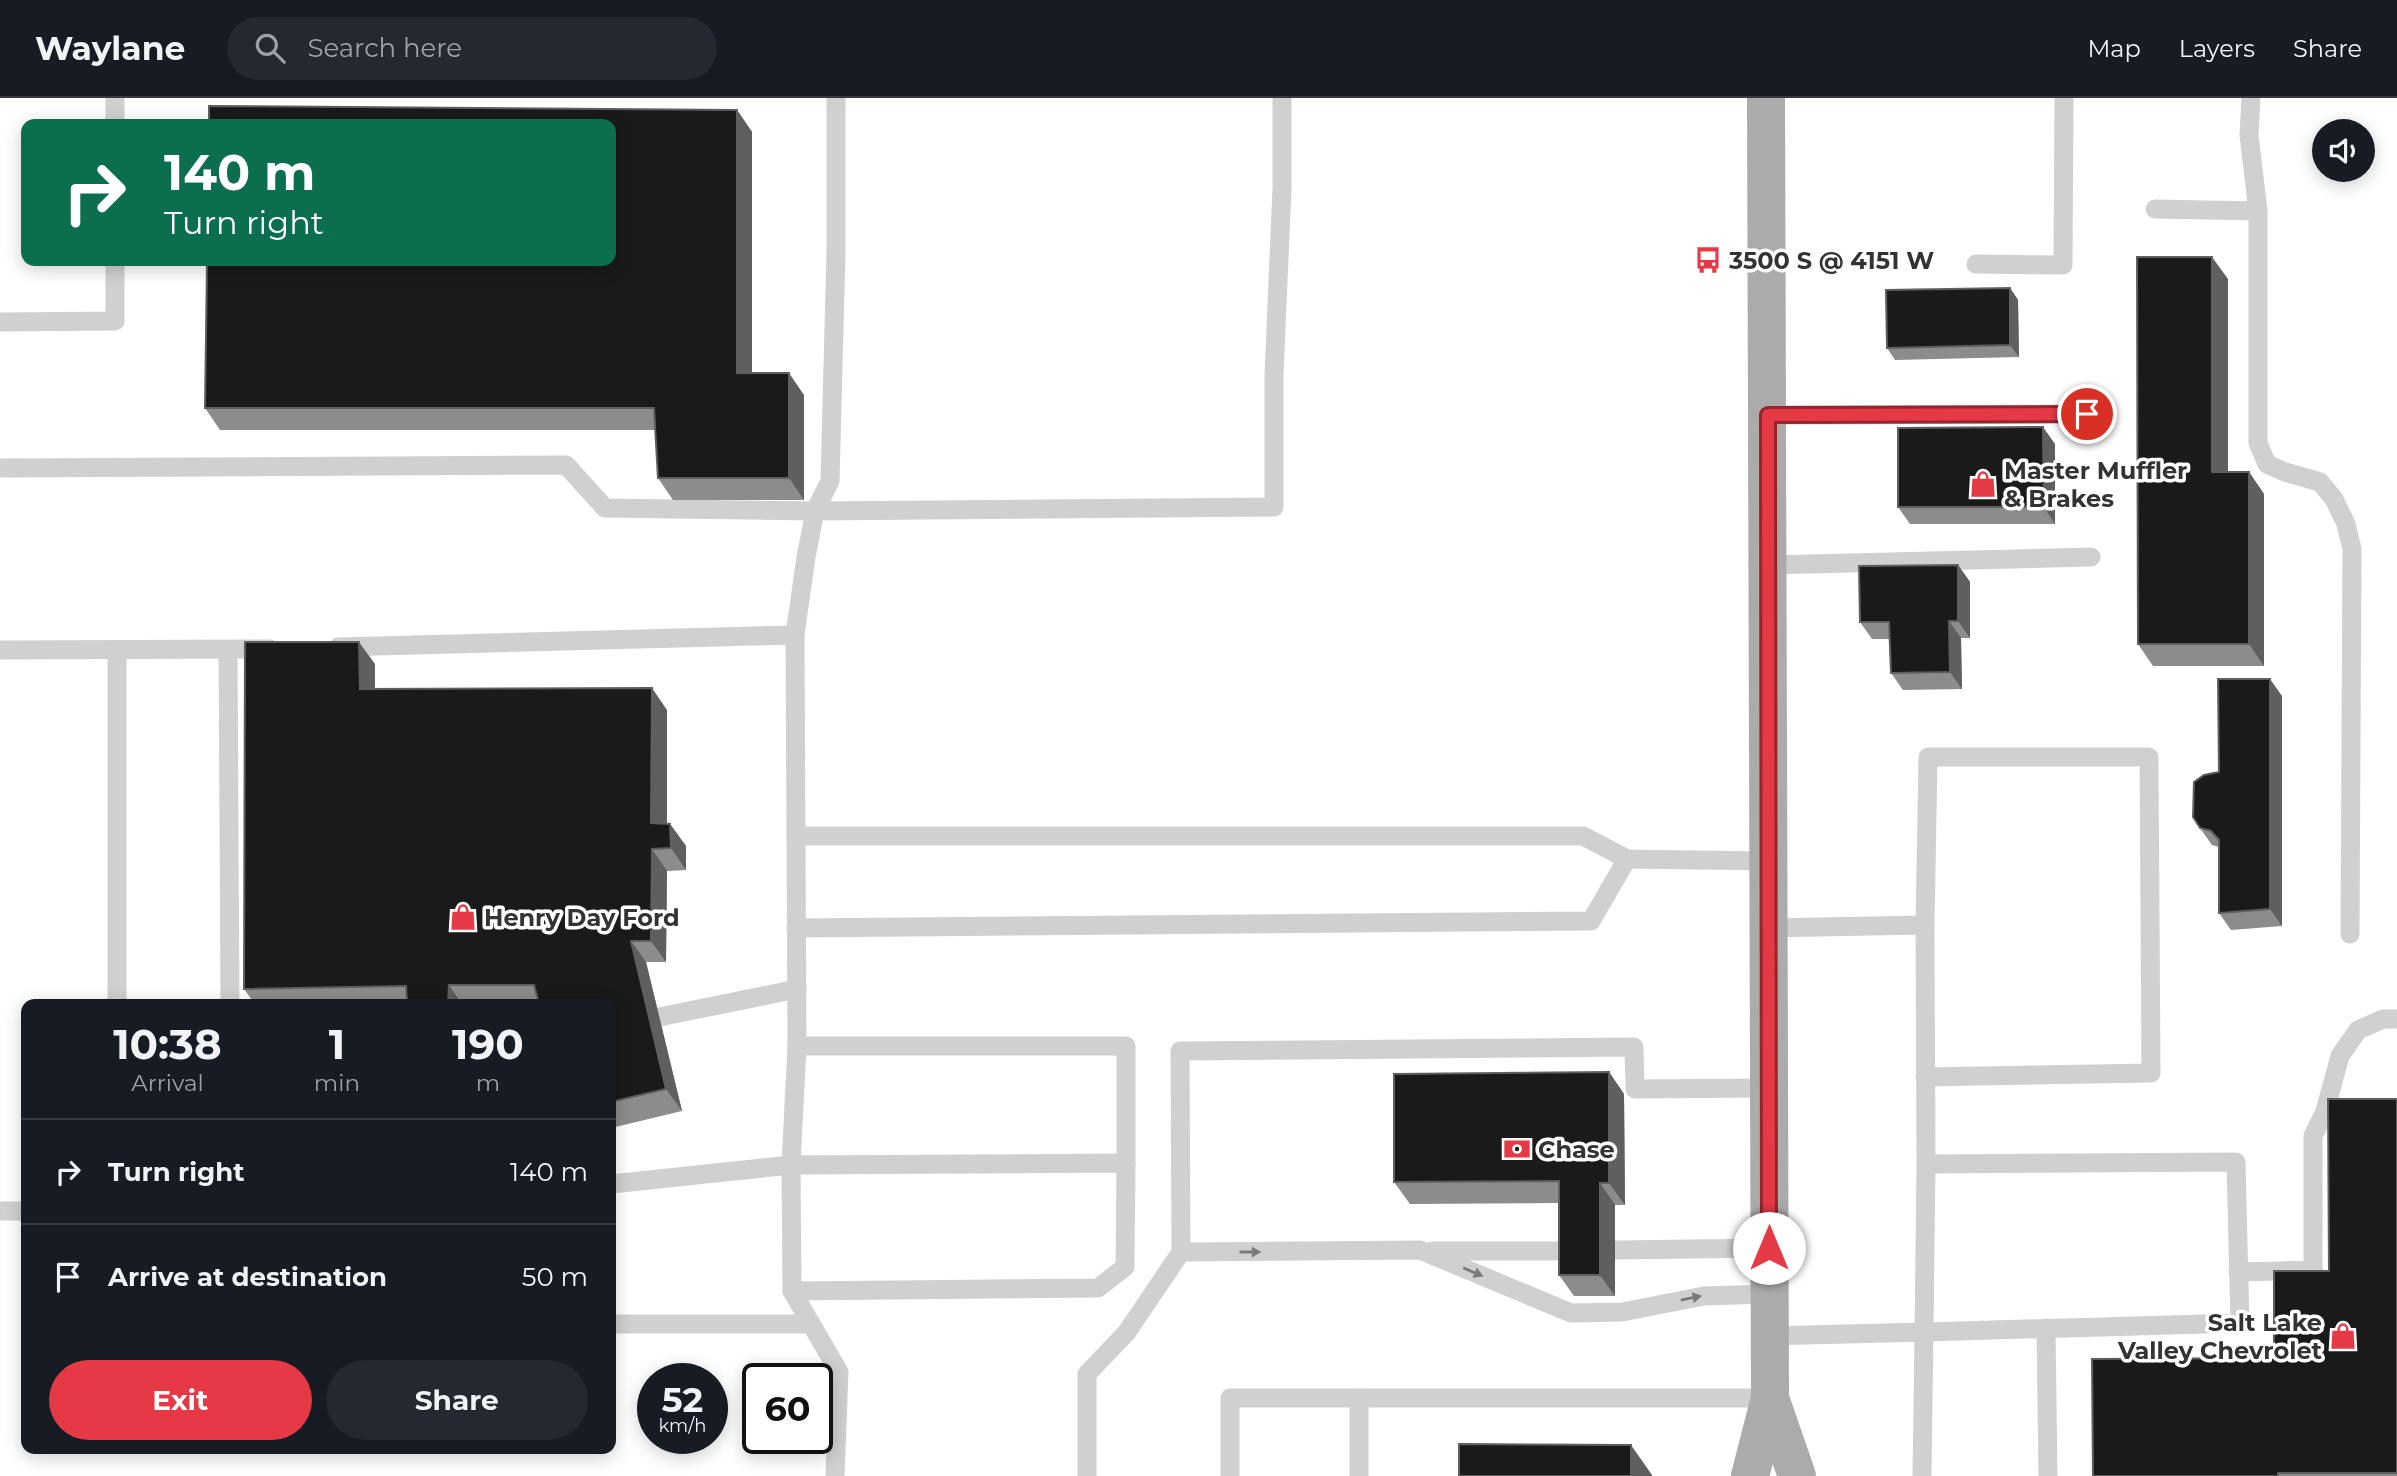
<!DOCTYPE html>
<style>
:root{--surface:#171b24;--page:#242831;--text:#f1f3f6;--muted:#9ea1a6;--line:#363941;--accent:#e63946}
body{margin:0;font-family:Montserrat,sans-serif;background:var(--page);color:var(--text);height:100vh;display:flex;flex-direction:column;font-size:26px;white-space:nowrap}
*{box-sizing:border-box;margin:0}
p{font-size:23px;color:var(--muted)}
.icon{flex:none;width:38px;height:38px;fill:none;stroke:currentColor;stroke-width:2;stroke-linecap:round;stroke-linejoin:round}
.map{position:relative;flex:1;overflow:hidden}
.sheet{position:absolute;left:21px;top:901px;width:595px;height:455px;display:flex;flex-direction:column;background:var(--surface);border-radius:14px;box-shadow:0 4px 18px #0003}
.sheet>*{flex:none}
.top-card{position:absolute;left:21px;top:21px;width:595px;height:147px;border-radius:14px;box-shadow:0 4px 18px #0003;background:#0b6e4f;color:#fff;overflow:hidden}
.tools{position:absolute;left:2312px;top:21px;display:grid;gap:14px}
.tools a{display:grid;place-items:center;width:63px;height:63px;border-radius:50%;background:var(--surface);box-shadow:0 4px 18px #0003;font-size:35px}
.speed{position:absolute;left:637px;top:1265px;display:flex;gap:14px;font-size:35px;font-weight:700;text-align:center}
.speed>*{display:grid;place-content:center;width:91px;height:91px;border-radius:50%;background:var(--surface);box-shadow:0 4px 18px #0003;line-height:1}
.speed small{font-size:18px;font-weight:400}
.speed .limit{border:4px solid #111;border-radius:10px;background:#fff;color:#111}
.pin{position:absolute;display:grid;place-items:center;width:60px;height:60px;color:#fff;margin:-30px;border:4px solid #fff;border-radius:50%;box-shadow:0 2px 7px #0007}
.me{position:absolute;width:77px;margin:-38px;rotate:0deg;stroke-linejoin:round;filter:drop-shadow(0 0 5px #0008)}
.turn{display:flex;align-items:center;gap:24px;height:147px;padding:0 28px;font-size:32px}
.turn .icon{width:91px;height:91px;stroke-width:2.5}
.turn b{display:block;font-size:49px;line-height:60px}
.eta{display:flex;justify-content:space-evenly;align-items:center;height:119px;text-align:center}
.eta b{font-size:42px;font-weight:700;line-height:49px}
.action{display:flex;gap:14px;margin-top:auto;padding:14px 28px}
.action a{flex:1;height:80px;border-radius:42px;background:var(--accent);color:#fff;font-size:28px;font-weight:700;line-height:80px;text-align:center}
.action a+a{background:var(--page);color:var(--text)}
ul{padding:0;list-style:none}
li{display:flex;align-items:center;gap:21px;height:105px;padding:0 28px;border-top:2px solid var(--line)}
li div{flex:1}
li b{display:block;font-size:26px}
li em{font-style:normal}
header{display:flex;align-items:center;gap:42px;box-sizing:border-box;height:98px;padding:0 35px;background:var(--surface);border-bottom:2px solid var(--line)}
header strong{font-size:33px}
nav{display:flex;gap:38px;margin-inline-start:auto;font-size:24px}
.search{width:490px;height:63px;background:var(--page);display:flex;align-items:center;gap:18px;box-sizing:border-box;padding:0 24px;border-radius:38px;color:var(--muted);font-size:26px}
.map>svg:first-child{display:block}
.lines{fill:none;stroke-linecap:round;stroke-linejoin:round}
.lane{stroke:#d0d0d0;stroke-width:19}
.primary{stroke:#ababab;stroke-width:38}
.wall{fill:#8c8c8c}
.shaded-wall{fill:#5f5f5f}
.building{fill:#1a1a1a;stroke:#5f5f5f;stroke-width:2}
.oneway{fill:#7a7a7a}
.route-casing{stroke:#96252e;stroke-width:18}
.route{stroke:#e63946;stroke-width:12}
.labels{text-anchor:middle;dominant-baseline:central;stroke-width:7;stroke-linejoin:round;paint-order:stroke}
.poi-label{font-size:24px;font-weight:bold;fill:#333;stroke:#fff;text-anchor:start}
</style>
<header>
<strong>Waylane</strong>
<div class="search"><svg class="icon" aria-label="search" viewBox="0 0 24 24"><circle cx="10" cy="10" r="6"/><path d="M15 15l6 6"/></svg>Search here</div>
<nav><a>Map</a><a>Layers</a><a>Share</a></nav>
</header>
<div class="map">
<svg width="2397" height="1378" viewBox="0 0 2397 1378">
<rect width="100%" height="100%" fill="#fff"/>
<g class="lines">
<g class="lane">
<path d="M 115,0 L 115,26"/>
<path d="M 2251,0 L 2249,37 L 2258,113 L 2258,345 L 2267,366 L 2285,374 L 2320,384 L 2334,401 L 2346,426 L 2352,451 L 2350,836"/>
<path d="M 2155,111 L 2258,113"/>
<path d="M 1976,166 L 2063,167 L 2064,0"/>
<path d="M 0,224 L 115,223 L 115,163"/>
<path d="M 1767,317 L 2087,316"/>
<path d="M 0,370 L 566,367 L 605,410 L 815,413 L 1274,409 L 1274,277 L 1282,90 L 1282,0"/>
<path d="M 1767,467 L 2091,459"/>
<path d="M 338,549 L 795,537"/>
<path d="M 0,552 L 270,551"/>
<path d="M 228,552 L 230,906"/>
<path d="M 796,738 L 1583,738 L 1627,761 L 1768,763"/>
<path d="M 1925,827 L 1928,659 L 2149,659 L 2151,975 L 1925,979"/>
<path d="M 796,830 L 1591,823 L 1627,761"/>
<path d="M 1769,830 L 1925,827 L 1926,1066"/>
<path d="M 117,906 L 117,552"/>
<path d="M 659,919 L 797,891"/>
<path d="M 797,948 L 1126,948 L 1126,1065"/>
<path d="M 2236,1064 L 2240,1225 L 1924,1234 L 1926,1066 Z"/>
<path d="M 611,1086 L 791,1067 L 1126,1065 L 1125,1169 L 1098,1190 L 792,1193"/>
<path d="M 0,1113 L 26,1113"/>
<path d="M 1615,1152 L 1769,1150"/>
<path d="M 1432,1153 L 1574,1153"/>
<path d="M 1181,1154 L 1420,1152 L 1571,1215 L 1622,1214 L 1704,1198 L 1769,1196"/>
<path d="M 2238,1174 L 2313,1172 L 2313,1038 L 2325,1013 L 2340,958 L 2358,932 L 2383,921 L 2397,921"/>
<path d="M 611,1226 L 811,1226"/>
<path d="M 2046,1230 L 2048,1378"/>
<path d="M 1769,1238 L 1924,1234 L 1922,1378"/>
<path d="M 835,1378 L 839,1274 L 792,1193 L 791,1067 L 797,948 L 795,537 L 806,459 L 815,413 L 830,383 L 836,154 L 836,0"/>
<path d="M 1087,1378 L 1087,1276 L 1127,1234 L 1181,1154 L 1180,953 L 1634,949 L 1635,991 L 1769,990"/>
<path d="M 1230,1378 L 1230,1300 L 1770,1300"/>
<path d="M 1359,1378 L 1359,1300"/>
</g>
<g class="primary">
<path d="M 1770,1300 L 1797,1378"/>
<path d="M 1750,1378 L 1770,1300 L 1766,0"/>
</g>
</g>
<g class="wall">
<path d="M 737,12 L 752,34 L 752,275 L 804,297 L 804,402 L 673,402 L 658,380 L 655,332 L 220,332 L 205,310 Z"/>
<path d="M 2228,181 L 2228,374 L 2249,374 L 2264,396 L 2264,568 L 2153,568 L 2138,546 Z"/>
<path d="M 2010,190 L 2018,202 L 2019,259 L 1895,262 L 1887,250 Z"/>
<path d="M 2055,346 L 2055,426 L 1910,426 L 1898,409 Z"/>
<path d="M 1958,467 L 1970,484 L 1970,540 L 1961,540 L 1962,591 L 1903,592 L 1891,575 L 1889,541 L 1872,541 L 1860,524 Z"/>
<path d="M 375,566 L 375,591 L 667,612 L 667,726 L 670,726 L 686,748 L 686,772 L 667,773 L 666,864 L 646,864 L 682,1013 L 611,1030 L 611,906 L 255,906 L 244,891 Z"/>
<path d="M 2282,598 L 2282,828 L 2231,832 L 2219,815 L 2219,749 L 2212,747 L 2200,730 L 2219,674 Z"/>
<path d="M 1609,974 L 1624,996 L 1625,1107 L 1615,1107 L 1615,1198 L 1574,1198 L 1559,1177 L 1559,1105 L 1410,1106 L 1394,1084 Z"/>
<path d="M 2397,1001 L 2397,1378 L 2093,1378 L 2274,1260 L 2329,1173 Z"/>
</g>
<g class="shaded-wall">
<path d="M 737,12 L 752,34 L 752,297 L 737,275 Z"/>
<path d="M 2212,159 L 2228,181 L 2228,396 L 2212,374 Z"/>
<path d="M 2010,190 L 2018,202 L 2019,259 L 2010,247 Z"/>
<path d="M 789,275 L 804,297 L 804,402 L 789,380 Z"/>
<path d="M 2043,329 L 2055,346 L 2055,426 L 2044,409 Z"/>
<path d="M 2249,374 L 2264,396 L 2264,568 L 2249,546 Z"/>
<path d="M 1958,467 L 1970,484 L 1970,540 L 1958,523 Z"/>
<path d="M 1949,523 L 1961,540 L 1962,591 L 1950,574 Z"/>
<path d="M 359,544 L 375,566 L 375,613 L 360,591 Z"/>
<path d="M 2270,581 L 2282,598 L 2282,828 L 2270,811 Z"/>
<path d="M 652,590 L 667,612 L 667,747 L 651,725 Z"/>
<path d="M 670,726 L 686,748 L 686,772 L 671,750 Z"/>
<path d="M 652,751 L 667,773 L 666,864 L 651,843 Z"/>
<path d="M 631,843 L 646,864 L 682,1013 L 666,991 Z"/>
<path d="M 449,887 L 462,906 L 449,906 L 448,905 Z"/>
<path d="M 1609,974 L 1624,996 L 1625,1107 L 1609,1085 Z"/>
<path d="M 1600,1085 L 1615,1107 L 1615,1198 L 1600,1177 Z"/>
<path d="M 1631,1347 L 1652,1377 L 1652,1378 L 1631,1378 Z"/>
</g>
<g class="building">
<path d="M 209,8 L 737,12 L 737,275 L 789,275 L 789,380 L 658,380 L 654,310 L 205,310 L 207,163 L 611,163 L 611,26 L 209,26 Z"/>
<path d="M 2137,159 L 2212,159 L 2212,374 L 2249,374 L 2249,546 L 2138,546 Z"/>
<path d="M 2010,190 L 2010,247 L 1887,250 L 1886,192 Z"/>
<path d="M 2043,329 L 2044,409 L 1898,409 L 1898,330 Z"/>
<path d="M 1958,467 L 1958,523 L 1949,523 L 1950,574 L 1891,575 L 1889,524 L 1860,524 L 1859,468 Z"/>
<path d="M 245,544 L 359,544 L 360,591 L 652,590 L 651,725 L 670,726 L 671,750 L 652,751 L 651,843 L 631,843 L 666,991 L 611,1004 L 611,906 L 539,906 L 534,887 L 449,887 L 448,905 L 407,904 L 406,888 L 244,891 Z"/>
<path d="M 2218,581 L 2270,581 L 2270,811 L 2219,815 L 2219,742 L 2211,733 L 2200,730 L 2193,719 L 2194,684 L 2204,677 L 2219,674 Z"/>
<path d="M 1609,974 L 1609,1085 L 1600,1085 L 1600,1177 L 1559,1177 L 1559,1083 L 1394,1084 L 1394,976 Z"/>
<path d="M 2328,1001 L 2397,1001 L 2397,1375 L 2278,1375 L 2278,1378 L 2093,1378 L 2092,1261 L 2274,1260 L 2274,1173 L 2329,1173 Z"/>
<path d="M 1459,1346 L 1631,1347 L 1631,1378 L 1459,1378 Z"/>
</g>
<defs><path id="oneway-solid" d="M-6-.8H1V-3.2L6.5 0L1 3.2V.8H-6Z" transform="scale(1.75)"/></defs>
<g class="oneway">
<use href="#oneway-solid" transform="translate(1250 1154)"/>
<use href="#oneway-solid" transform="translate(1473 1174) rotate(23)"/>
<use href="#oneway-solid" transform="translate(1691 1200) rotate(-11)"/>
</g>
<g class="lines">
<defs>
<path id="route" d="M 1769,1150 L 1768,317 L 2087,316"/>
</defs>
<use href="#route" class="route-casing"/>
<use href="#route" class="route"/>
</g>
<defs>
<symbol id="bus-bare" viewBox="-9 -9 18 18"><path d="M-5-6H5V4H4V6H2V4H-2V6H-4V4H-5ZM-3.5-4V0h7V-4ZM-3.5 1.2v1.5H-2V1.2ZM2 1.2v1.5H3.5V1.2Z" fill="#e63946" stroke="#fff" stroke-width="2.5" paint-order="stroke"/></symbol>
<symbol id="shop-bare" viewBox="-9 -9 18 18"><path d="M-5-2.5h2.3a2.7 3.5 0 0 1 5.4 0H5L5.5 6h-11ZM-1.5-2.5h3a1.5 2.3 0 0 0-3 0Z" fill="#e63946" stroke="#fff" stroke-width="2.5" paint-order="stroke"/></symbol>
<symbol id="bank-bare" viewBox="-9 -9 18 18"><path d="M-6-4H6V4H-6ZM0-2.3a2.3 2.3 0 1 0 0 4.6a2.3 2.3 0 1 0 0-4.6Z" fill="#e63946" stroke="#fff" stroke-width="2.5" paint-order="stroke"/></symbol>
</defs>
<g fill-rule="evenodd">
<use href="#bus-bare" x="1689" y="143" width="38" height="38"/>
<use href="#shop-bare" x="1964" y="367" width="38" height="38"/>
<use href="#shop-bare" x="444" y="800" width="38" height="38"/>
<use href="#bank-bare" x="1498" y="1032" width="38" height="38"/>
<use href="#shop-bare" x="2324" y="1219" width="38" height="38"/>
</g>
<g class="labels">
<g class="poi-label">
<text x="1729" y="162">3500 S @ 4151 W</text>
<text x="2004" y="372">Master Muffler<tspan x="2004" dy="28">&amp; Brakes</tspan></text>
<text x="484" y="819">Henry Day Ford</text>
<text x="1538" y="1051">Chase</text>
<text x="2322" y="1224" text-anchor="end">Salt Lake<tspan x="2322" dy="28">Valley Chevrolet</tspan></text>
</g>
</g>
</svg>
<div class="tools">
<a><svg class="icon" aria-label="sound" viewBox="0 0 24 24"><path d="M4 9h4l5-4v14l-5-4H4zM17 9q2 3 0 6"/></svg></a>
</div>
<div class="speed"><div>52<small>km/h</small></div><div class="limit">60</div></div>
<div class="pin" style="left:2087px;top:316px;background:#d93025"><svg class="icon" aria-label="arrive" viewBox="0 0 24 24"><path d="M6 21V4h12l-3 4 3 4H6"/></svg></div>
<svg class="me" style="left:1769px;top:1150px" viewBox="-20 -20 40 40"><circle r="19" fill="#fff"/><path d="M0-13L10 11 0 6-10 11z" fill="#e63946"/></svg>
<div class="top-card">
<div class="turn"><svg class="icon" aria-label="right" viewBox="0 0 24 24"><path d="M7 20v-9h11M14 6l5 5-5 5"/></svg><div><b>140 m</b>Turn right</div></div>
</div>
<section class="sheet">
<div class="eta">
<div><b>10:38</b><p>Arrival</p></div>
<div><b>1</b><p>min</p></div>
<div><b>190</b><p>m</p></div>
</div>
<ul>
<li><svg class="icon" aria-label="right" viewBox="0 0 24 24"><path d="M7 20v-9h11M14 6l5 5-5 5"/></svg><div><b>Turn right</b></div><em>140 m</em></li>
<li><svg class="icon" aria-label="arrive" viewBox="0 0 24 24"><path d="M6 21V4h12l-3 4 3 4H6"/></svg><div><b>Arrive at destination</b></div><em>50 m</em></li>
</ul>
<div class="action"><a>Exit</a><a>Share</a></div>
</section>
</div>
